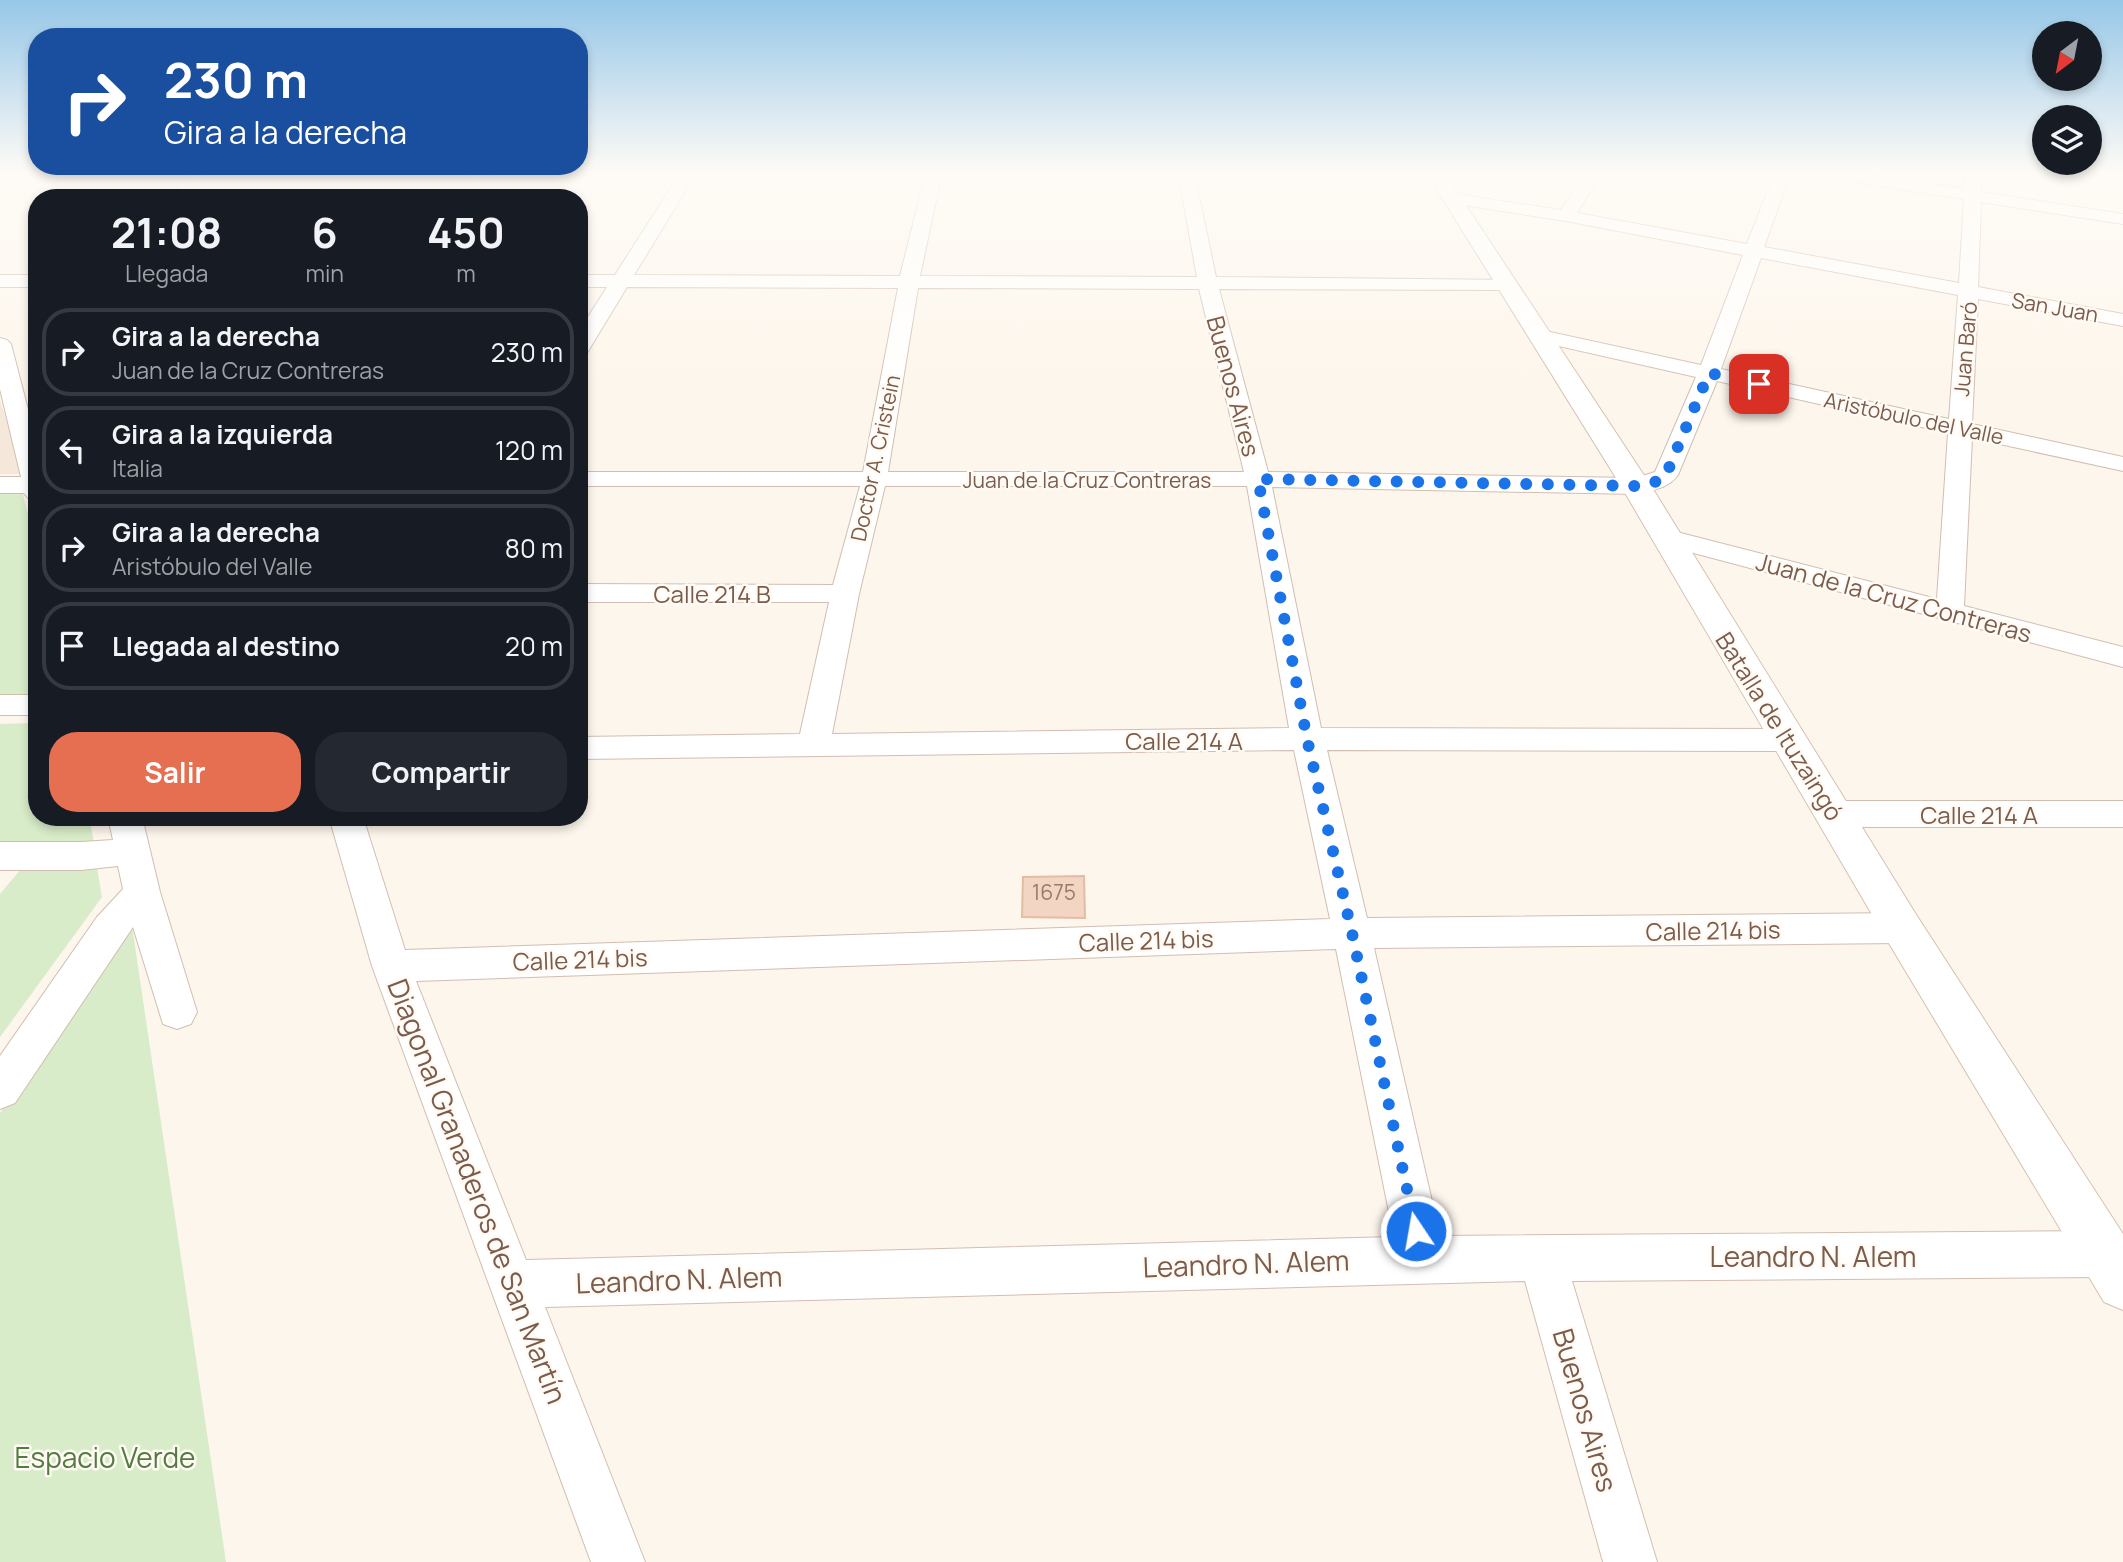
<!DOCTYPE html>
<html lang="es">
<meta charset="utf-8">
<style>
:root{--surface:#171b24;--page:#242831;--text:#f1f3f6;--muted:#9ea1a6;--line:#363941;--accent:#e76f51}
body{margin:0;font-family:Manrope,sans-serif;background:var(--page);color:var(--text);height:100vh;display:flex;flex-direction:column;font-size:26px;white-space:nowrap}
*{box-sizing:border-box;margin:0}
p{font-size:23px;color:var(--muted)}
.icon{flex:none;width:38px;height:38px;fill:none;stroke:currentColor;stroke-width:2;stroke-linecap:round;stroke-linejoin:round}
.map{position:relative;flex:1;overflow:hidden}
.side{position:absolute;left:28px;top:189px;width:560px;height:637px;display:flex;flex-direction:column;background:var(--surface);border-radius:28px;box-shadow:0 4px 10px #0003}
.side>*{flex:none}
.guide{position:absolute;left:28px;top:28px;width:560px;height:147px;border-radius:28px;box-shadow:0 4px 10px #0003;background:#1a4fa0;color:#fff;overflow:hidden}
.needle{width:46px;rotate:212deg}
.fabs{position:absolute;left:2032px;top:21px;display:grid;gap:14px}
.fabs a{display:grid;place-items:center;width:70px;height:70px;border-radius:50%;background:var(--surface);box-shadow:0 4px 10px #0003;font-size:35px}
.pin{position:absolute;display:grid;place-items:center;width:60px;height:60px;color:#fff;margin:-30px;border-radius:14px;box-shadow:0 4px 10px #0006}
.me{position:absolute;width:77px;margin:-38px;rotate:348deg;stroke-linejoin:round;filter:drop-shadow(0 0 5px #0008)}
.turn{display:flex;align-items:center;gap:24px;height:147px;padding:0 21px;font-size:32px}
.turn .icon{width:91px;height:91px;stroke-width:2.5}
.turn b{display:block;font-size:49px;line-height:60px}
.eta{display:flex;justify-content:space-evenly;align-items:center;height:119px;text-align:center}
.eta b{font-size:42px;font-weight:700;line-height:49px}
.button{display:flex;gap:14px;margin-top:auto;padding:14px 21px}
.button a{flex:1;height:80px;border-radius:28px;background:var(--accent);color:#fff;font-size:28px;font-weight:700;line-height:80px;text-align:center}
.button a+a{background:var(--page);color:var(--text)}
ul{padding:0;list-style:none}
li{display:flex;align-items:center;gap:21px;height:88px;margin:0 14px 10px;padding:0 7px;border:4px solid var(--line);border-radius:28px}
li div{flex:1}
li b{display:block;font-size:26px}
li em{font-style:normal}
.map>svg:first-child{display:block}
.residential{fill:#f5e8da}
.green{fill:#d8ecc9}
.building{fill:#f3d5c3;stroke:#e6bba3;stroke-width:2}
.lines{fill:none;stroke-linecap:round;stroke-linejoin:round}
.street-casing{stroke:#d1beb0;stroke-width:2}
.secondary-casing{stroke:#d6c0b0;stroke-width:2}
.street{fill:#fff;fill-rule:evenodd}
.secondary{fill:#fff;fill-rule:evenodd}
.route{stroke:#1a73e8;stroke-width:12;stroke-dasharray:0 21.6}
.labels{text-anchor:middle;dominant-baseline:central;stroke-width:5;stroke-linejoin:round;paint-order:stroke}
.far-street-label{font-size:21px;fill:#7a5c4d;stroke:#fffaf3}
.number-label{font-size:21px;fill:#987a6a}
.street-label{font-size:24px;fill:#7a5c4d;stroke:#fffaf3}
.near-street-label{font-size:28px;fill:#7a5c4d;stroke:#fffaf3}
.near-park-label{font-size:28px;fill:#537a41;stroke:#fffaf3}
</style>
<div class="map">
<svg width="2123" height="1562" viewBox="0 0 2123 1562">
<rect width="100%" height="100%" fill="#fdf6ec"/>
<path class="residential" d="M 0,401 L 24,474 L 0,474 Z"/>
<g class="green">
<path d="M 0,491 L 22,491 L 37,549 L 37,697 L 0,698 Z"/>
<path d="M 37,723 L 37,817 L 89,817 L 94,843 L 0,844 L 0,724 Z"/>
<path d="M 96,862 L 102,897 L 0,1037 L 0,894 L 26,863 Z"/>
<path d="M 131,919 L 226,1562 L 0,1562 L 0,1113 Z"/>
</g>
<path class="building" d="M 1084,876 L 1085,918 L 1022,917 L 1023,877 Z"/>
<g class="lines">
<defs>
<g id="street">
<path d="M 193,172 L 211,172 L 183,198 L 164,198 Z"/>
<path d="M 476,172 L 493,172 L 470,198 L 452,198 Z"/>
<path d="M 681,172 L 697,172 L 634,275 L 900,276 L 926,172 L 942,172 L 920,276 L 1197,277 L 1178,172 L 1194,172 L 1216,277 L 1514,280 L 1517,284 L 1507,290 L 1219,289 L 1268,472 L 1636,478 L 1655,472 L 1696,377 L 1541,342 L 1534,340 L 1531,336 L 1534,332 L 1541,330 L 1701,365 L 1743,255 L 1566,221 L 1450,203 L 1441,198 L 1444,194 L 1450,193 L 1561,210 L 1586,172 L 1602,172 L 1577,213 L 1747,244 L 1775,172 L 1791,172 L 1764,247 L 1959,283 L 1964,199 L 1823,177 L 1815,172 L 1853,172 L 1964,189 L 1965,172 L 1981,172 L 1981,192 L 2123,214 L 2123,224 L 1981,202 L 1978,287 L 2123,314 L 2123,326 L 1978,299 L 1972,424 L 2123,457 L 2123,471 L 1972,438 L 1964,606 L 2123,647 L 2123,667 L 1656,543 L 1652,537 L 1656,531 L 1665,529 L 1937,599 L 1948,433 L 1717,381 L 1678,475 C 1668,489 1652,490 1636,494 L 1272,487 L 1321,728 L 1789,729 L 1800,732 L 1805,740 L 1800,748 L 1789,751 L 1327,750 L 1367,918 L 1902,913 L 1915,917 L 1921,928 L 1915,939 L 1902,943 L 1374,948 L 1440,1236 L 2105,1231 L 2121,1238 L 2123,1241 L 2121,1270 L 2105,1277 L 1572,1281 L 1657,1562 L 1603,1562 L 1525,1281 L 545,1307 L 645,1562 L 591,1562 L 372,966 L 329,817 L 363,817 L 405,950 L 1330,919 L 1294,750 L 579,759 L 579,737 L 800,734 L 829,602 L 579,602 L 579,584 L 833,585 L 860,486 L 579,486 L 579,472 L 863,472 L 898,288 L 627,287 L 587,353 L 579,354 L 579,331 L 607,287 L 579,287 L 579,275 L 615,275 ZM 1761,258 L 1958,295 L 1949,419 L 1721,369 ZM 918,288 L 1199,289 L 1244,472 L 888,472 ZM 885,486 L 1247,486 L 1289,728 L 832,734 L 859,594 ZM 1336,949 L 1394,1237 L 526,1260 L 416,981 Z"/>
<rect x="0" y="275" width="37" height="12"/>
<path d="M 0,338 L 7,340 L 11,344 L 37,444 L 37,501 L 28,498 L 24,493 L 0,493 L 0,477 L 21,477 L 0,389 Z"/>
<rect x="0" y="695" width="37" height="20"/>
<path d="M 1835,801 L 2123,801 L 2123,827 L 1835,827 L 1823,823 L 1818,814 L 1823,805 Z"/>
<path d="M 108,817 L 142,817 L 160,892 L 197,1012 L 191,1024 L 177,1029 L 163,1024 L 133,927 L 15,1103 L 0,1109 L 0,1056 L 97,917 L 123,889 L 118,866 L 81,870 L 0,870 L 0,842 L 81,842 L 113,840 Z"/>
</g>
<path id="secondary" d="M 1426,172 L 1444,172 L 1651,486 L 1917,916 L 2123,1234 L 2123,1310 L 2104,1302 L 1887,940 L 1621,486 Z"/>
</defs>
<use href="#street" class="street-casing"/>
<use href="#secondary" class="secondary-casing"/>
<use href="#street" class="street"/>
<use href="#secondary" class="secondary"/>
</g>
<linearGradient id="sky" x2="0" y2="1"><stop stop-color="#97c7e8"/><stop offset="0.44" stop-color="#fefbf6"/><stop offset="1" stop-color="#fefbf6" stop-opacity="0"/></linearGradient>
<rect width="2123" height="391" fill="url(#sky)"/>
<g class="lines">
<path class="route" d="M 1416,1231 L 1352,933 L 1307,739 L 1258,479 L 1636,486 L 1659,481 L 1666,475 L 1709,373 L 1759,384"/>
</g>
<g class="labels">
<g class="far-street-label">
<text transform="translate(2055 307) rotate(10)">San Juan</text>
<text transform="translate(1965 349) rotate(-85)">Juan Baró</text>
<text transform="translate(1914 418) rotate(12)">Aristóbulo del Valle</text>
<text transform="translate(875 458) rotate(-78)">Doctor A. Cristein</text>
<text x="1087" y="480">Juan de la Cruz Contreras</text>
</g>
<g class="number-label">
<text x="1054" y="892">1675</text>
</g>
<g class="street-label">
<text transform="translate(1234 386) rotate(75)">Buenos Aires</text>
<text x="712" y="593">Calle 214 B</text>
<text transform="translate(1894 597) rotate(15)">Juan de la Cruz Contreras</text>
<text transform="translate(1780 726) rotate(58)">Batalla de Ituzaingó</text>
<text x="1184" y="740">Calle 214 A</text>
<text x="1979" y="814">Calle 214 A</text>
<text transform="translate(1713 930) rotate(-1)">Calle 214 bis</text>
<text transform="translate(1146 940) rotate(-2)">Calle 214 bis</text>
<text transform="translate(580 959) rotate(-2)">Calle 214 bis</text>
</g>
<g class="near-street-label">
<text transform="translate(478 1191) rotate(69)">Diagonal Granaderos de San Martín</text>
<text x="1813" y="1256">Leandro N. Alem</text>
<text transform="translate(1246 1263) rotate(-2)">Leandro N. Alem</text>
<text transform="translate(679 1279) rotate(-2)">Leandro N. Alem</text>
<text transform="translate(1586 1410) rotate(74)">Buenos Aires</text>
</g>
<g class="near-park-label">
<text x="105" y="1457">Espacio Verde</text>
</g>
</g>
</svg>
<div class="fabs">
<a><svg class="needle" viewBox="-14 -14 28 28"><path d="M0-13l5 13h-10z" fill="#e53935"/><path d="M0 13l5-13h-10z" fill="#9ea1a6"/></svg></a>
<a><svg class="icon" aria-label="layers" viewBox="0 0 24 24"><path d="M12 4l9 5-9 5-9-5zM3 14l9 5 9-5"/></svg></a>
</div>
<div class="pin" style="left:1759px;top:384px;background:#d93025"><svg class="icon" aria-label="arrive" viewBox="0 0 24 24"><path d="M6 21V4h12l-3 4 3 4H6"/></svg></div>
<svg class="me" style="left:1416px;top:1231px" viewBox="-20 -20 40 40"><circle r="17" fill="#1a73e8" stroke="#fff" stroke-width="3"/><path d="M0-11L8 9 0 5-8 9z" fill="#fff"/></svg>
<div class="guide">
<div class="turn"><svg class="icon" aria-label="right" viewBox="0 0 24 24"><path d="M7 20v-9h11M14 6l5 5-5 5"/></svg><div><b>230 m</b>Gira a la derecha</div></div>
</div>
<section class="side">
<div class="eta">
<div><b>21:08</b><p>Llegada</p></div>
<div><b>6</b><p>min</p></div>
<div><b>450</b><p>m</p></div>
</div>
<ul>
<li><svg class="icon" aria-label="right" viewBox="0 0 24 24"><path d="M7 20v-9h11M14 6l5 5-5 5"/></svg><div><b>Gira a la derecha</b><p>Juan de la Cruz Contreras</p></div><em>230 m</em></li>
<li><svg class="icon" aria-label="left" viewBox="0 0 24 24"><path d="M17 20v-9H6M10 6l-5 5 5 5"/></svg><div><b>Gira a la izquierda</b><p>Italia</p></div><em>120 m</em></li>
<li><svg class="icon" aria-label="right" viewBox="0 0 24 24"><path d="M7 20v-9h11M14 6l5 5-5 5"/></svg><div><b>Gira a la derecha</b><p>Aristóbulo del Valle</p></div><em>80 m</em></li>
<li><svg class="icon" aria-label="arrive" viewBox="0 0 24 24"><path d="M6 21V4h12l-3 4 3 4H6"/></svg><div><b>Llegada al destino</b></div><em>20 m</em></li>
</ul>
<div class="button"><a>Salir</a><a>Compartir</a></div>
</section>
</div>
